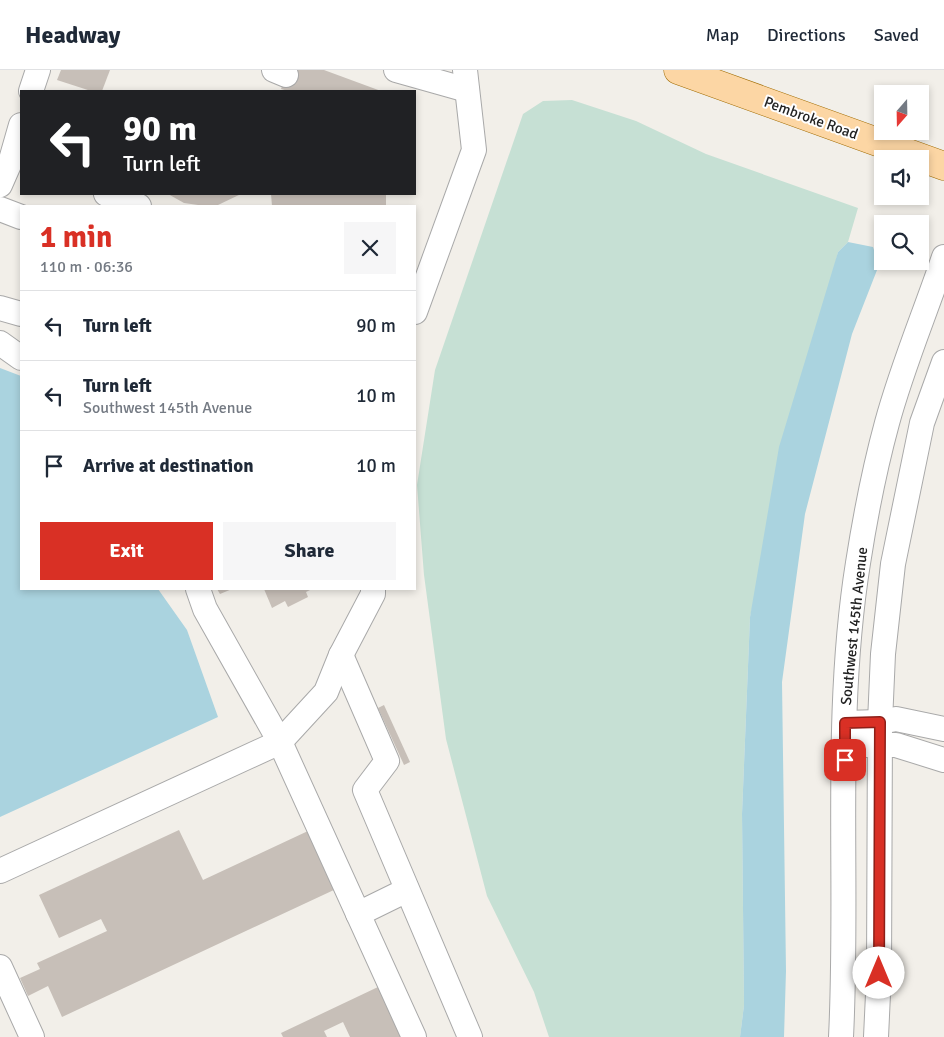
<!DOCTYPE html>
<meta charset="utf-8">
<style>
:root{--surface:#fff;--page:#f6f6f7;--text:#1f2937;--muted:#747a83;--line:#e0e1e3;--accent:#d93025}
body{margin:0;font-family:Signika,sans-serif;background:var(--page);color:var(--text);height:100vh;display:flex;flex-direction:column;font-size:19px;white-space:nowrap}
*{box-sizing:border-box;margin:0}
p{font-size:16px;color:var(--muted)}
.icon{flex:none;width:28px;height:28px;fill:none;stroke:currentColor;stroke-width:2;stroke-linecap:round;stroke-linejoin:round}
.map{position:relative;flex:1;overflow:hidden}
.sheet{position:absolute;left:20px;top:135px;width:396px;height:385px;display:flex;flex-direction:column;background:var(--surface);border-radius:0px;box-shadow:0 2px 8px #0003}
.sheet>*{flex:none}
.top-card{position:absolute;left:20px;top:20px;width:396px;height:105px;border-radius:0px;box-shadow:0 2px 8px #0003;background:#202124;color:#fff;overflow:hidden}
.needle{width:32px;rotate:200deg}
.controls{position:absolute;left:874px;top:15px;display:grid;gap:10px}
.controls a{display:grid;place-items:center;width:55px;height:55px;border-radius:0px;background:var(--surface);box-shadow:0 2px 8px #0003;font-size:25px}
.pin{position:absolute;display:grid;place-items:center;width:42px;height:42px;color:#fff;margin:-21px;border-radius:10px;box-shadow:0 2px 8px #0006}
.me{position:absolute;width:55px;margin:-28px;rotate:0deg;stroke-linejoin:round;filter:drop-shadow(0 0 4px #0008)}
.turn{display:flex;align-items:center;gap:18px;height:105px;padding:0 20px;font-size:22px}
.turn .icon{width:65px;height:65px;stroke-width:2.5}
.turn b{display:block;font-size:35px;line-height:42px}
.round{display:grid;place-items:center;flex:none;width:52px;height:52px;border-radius:0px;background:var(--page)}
.head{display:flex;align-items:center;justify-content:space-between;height:85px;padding:0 20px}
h1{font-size:30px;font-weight:800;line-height:38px;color:var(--accent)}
.cta{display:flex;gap:10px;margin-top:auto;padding:10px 20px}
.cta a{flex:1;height:58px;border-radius:0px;background:var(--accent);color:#fff;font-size:20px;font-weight:800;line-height:58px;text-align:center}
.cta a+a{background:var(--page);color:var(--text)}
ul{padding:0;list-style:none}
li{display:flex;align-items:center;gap:15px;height:70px;padding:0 20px;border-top:1px solid var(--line)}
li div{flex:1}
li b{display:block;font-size:19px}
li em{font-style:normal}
header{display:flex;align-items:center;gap:30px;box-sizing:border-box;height:70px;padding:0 25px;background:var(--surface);border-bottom:1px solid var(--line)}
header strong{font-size:24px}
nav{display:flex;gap:28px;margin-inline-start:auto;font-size:18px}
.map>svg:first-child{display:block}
.wetland{fill:#c6e0d4}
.water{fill:#aad3df}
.building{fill:#c7bfb8}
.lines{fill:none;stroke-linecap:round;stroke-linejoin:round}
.minor-casing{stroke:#a9a9a9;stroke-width:26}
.major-casing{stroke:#a06b00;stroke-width:29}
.minor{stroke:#fff;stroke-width:24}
.major{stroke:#fcd6a4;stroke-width:28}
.route-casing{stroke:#8d1f18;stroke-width:12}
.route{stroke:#d93025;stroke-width:9}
.labels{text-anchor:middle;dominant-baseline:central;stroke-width:4;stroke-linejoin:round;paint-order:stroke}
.street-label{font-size:15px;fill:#222;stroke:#fff}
</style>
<header>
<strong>Headway</strong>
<nav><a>Map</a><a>Directions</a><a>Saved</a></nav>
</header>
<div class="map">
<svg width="944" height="967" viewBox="0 0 944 967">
<rect width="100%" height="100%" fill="#f2efe9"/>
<path class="wetland" d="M 572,30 L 636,51 L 706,84 L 858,138 L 848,172 L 838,182 L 750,547 L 742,744 L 744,935 L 740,967 L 549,967 L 534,922 L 487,826 L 446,669 L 424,505 L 417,415 L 435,300 L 523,44 L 543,31 Z"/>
<g class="water">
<path d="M 848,172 L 873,177 L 879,195 L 852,264 L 805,444 L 782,612 L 786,901 L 784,967 L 740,967 L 744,935 L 742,744 L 750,547 L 779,377 L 838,182 Z"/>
<path d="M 0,298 L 21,306 L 21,519 L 158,519 L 187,560 L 218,647 L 0,747 Z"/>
</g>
<g class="building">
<path d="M 61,0 L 110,0 L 102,21 L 91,21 L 57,10 Z"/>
<path d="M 288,0 L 324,0 L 381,21 L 288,21 L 281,19 Z"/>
<path d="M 168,124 L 241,124 L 218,135 L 198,135 L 184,133 Z"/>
<path d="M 271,124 L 386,124 L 386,136 L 272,136 Z"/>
<path d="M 217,519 L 232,519 L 220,524 Z"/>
<path d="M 264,519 L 312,519 L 306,522 L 308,527 L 288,537 L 285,531 L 272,538 Z"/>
<path d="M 384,635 L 410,692 L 404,695 L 378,638 Z"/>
<path d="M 179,760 L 203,810 L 308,761 L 336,819 L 62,947 L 48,916 L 28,926 L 20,908 L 40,899 L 37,893 L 107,861 L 101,849 L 59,868 L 39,825 Z"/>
<path d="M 378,917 L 402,967 L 350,967 L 343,952 L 324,961 L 327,967 L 283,967 L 281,963 Z"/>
</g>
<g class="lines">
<defs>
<g id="minor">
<path d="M 274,0 L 286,5"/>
<path d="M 396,0 L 467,20"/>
<path d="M 31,21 L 38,0"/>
<path d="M 0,115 L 11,90 L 21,55"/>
<path d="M 106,124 L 139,136"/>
<path d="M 0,139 L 21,147"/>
<path d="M 0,238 L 21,244"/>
<path d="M 415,242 L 474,80 L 465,0"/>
<path d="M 0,273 L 21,288"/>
<path d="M 198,519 L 205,539 L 280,672 L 414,967"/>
<path d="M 341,585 L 387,691 L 365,720 L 470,967"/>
<path d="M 845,653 L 880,652 L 896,649 L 944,659"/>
<path d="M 845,675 L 896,675 L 944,690"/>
<path d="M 0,801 L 280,672 L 326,622 L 341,585 L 373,524 L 373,519"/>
<path d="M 358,844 L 407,820"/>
<path d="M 0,897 L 32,967"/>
<path d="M 841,967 C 849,810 833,649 858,493 C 865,448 875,397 887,353 C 902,297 926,241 944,187"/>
<path d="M 876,967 L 879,903 L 880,652 L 883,584 L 893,494 L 922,353 L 944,292"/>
</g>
<path id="major" d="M 678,0 L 944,96"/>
</defs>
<use href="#minor" class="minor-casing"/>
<use href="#major" class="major-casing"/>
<use href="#minor" class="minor"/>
<use href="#major" class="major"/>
</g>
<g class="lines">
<defs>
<path id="route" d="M 845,690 L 845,653 L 880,652 L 879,903"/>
</defs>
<use href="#route" class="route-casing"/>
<use href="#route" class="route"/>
</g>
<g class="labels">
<g class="street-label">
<text transform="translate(811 48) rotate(20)">Pembroke Road</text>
<text transform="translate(854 556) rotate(-84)">Southwest 145th Avenue</text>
</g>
</g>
</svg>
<div class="controls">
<a><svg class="needle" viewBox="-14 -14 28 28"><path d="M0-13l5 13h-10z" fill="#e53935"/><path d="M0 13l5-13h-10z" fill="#747a83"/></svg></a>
<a><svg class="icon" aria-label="sound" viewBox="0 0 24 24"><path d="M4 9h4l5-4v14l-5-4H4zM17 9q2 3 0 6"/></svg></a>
<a><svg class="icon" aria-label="search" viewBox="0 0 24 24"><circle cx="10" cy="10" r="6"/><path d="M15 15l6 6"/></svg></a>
</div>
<div class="pin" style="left:845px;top:690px;background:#d93025"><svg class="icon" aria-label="arrive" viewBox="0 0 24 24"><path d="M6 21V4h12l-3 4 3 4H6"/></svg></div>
<svg class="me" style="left:879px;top:903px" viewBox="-20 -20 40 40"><circle r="19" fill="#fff"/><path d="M0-13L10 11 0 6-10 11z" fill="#d93025"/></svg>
<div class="top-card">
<div class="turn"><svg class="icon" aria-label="left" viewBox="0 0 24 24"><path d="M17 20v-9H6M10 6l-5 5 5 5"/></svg><div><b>90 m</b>Turn left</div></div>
</div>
<section class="sheet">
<div class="head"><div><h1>1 min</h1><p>110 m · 06:36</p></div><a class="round"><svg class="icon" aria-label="close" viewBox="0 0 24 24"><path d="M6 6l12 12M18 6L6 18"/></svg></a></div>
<ul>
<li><svg class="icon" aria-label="left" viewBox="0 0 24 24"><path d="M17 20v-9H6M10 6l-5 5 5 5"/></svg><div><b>Turn left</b></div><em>90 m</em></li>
<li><svg class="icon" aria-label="left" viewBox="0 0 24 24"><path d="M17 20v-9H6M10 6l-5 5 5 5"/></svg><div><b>Turn left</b><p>Southwest 145th Avenue</p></div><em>10 m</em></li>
<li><svg class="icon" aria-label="arrive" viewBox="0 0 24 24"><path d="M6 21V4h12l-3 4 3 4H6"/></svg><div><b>Arrive at destination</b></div><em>10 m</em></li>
</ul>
<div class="cta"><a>Exit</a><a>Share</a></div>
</section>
</div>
